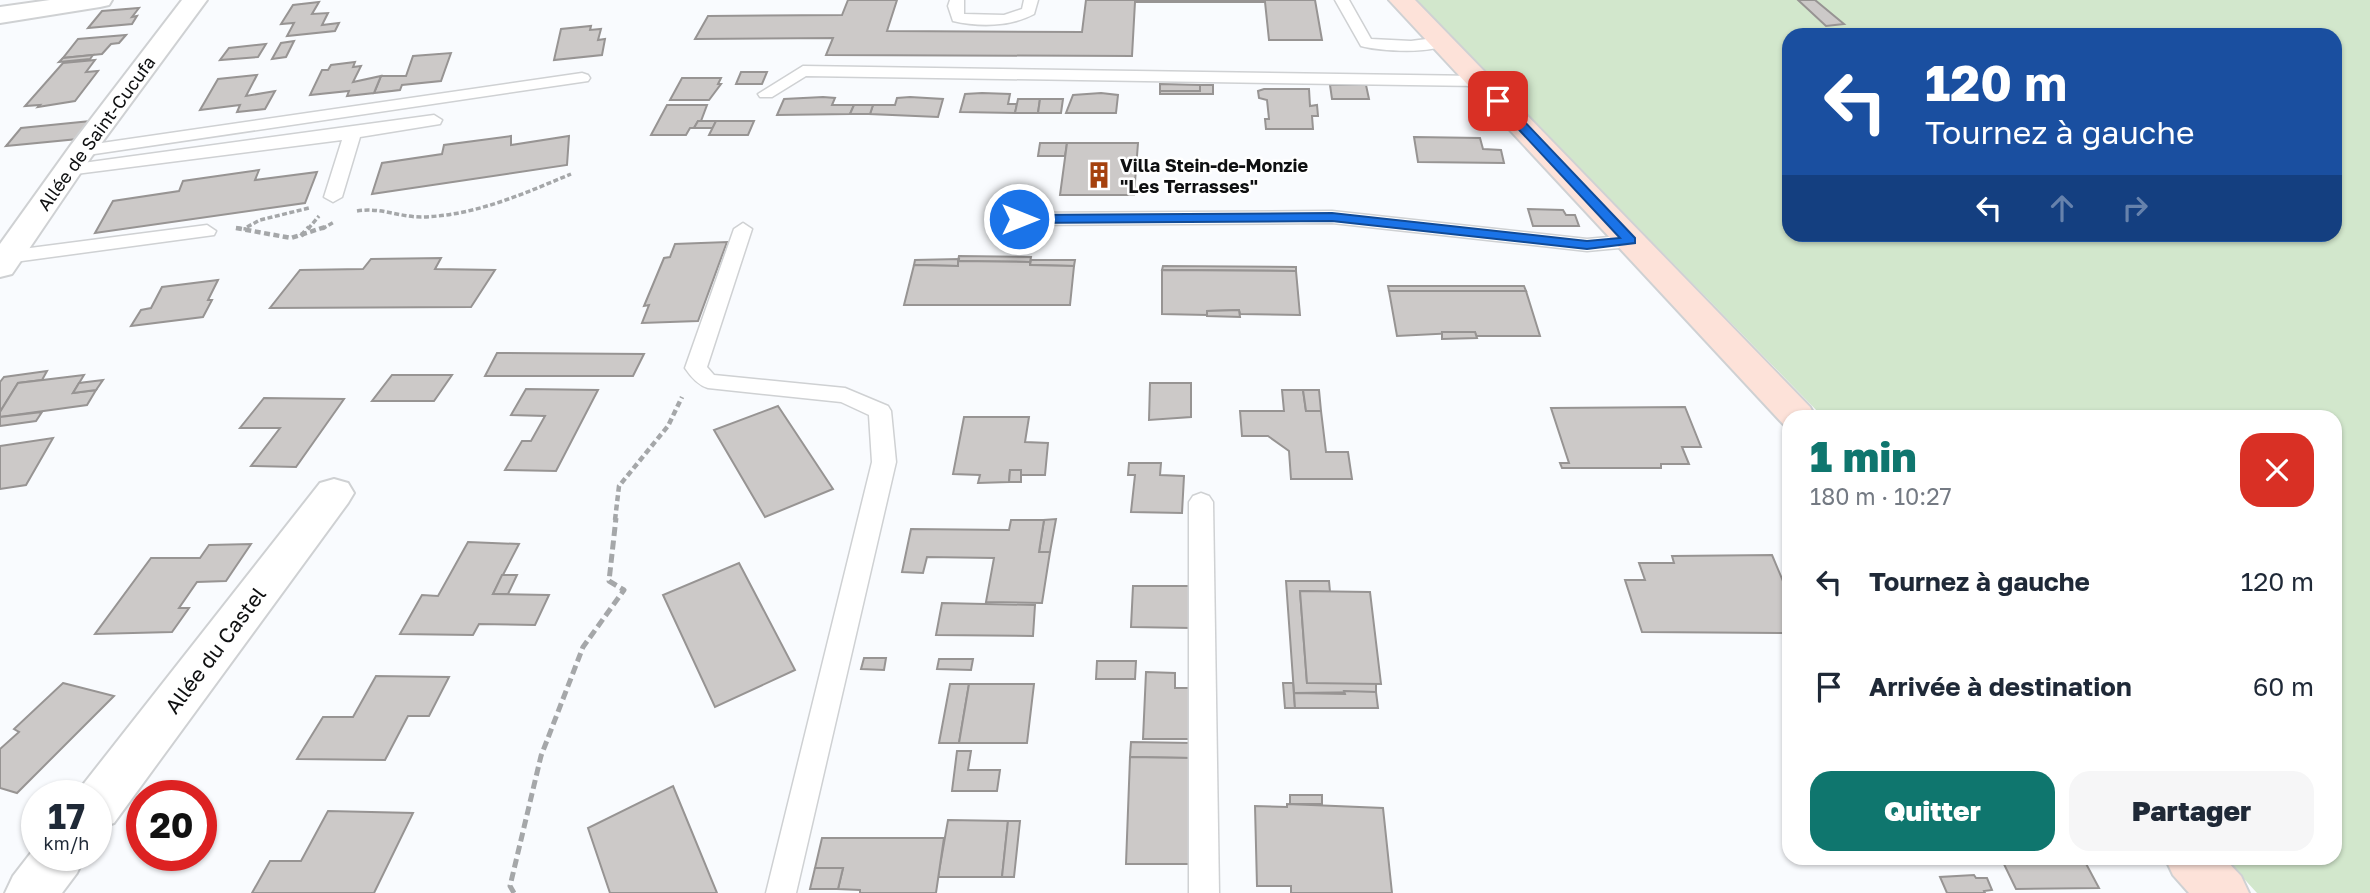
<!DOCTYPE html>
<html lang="fr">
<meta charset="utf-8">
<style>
:root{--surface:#fff;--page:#f6f6f7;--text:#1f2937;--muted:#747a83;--accent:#0f766e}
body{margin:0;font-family:"Golos Text",sans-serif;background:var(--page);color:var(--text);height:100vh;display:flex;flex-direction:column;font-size:26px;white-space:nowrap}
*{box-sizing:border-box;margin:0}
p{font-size:23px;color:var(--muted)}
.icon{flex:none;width:38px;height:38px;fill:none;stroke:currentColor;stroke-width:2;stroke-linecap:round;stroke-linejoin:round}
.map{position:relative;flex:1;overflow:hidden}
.drawer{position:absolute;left:1782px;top:410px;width:560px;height:455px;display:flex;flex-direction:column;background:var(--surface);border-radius:21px;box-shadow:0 2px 5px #0004}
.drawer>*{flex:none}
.top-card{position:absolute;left:1782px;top:28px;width:560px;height:214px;border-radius:21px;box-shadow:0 2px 5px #0004;background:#1a4fa0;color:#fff;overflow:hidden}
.speed{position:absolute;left:21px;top:780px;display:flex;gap:14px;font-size:35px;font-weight:700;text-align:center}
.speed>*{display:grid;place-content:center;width:91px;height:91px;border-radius:50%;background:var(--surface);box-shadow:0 2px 5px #0004;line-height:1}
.speed small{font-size:18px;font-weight:400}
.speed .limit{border:10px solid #d22;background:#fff;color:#111}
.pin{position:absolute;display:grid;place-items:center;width:60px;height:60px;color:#fff;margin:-30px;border-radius:14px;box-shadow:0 4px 10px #0006}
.me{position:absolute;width:77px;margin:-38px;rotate:90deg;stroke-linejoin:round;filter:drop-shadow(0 0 5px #0008)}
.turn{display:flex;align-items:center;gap:24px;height:147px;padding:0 28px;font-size:32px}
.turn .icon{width:91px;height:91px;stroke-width:2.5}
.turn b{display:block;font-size:49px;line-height:60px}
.lanes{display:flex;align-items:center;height:66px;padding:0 28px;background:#0003;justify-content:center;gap:35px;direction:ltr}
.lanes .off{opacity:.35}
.round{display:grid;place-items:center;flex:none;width:74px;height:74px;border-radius:21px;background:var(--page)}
.overview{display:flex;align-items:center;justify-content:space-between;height:119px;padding:0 28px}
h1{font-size:42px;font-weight:800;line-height:52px;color:var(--accent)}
.button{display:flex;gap:14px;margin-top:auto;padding:14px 28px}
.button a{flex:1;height:80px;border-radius:21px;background:var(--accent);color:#fff;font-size:28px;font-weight:800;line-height:80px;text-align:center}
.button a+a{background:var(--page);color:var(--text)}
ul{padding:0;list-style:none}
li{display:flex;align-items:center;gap:21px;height:105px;padding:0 28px}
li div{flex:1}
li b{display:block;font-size:26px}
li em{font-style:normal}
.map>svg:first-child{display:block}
.green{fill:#d2e7cc;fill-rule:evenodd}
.building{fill:#ccc9c8;stroke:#979493;stroke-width:2}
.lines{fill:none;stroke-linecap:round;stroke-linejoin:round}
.lane-casing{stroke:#cfd1d3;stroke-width:3}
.street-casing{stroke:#cfd1d3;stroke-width:4}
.secondary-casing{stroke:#cfd1d3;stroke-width:4}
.path-far2{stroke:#a5a7a9;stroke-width:3.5;stroke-dasharray:5 2.5;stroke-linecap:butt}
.path-far1{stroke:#a5a7a9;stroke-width:4.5;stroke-dasharray:6 3.5;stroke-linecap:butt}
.path{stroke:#a5a7a9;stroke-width:5;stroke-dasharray:9 4.5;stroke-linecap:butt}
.lane{fill:#fff;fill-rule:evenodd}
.street{fill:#fff;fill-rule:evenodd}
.secondary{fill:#fde2d9;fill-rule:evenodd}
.route{fill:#1a73e8;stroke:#114b97;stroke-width:2}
.labels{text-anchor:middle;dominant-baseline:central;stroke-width:5;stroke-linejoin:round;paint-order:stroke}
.far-street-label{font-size:18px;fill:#0f1011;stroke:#fff}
.far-poi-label{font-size:18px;font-weight:bold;fill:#0f1011;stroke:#fff;text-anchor:start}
.street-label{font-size:21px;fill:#0f1011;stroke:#fff}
</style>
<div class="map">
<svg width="2370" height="893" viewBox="0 0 2370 893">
<rect width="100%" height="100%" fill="#f9fbfe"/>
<path class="green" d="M 1416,0 L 2370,0 L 2370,893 L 2257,893 L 2225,858 L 2334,858 L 2334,416 L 1822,416 ZM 1788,35 L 2334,35 L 2334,234 L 1788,234 Z"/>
<g class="building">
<path d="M 848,0 L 897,0 L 887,31 L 1082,32 L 1086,0 L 1315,0 L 1322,40 L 1269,40 L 1265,2 L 1135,2 L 1132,56 L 826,55 L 833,38 L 695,39 L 708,16 L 842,15 Z"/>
<path d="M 1798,0 L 1815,0 L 1844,24 L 1826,26 Z"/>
<path d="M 319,2 L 312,14 L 328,13 L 322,25 L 339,23 L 335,31 L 287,36 L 294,23 L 281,24 L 293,5 Z"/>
<path d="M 139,8 L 132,17 L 137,16 L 132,24 L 88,28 L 102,11 Z"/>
<path d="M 591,26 L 590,30 L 601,29 L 598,40 L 605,39 L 602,55 L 554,60 L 561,29 Z"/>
<path d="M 2044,30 L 2050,34 L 2078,32 L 2082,35 L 2035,35 L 2029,31 Z"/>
<path d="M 126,35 L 119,43 L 111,44 L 102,54 L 63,58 L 78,39 Z"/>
<path d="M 294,41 L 286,57 L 272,59 L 281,43 Z"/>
<path d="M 266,44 L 258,57 L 220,60 L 229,48 Z"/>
<path d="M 451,53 L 441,81 L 402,85 L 400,90 L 374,93 L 381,76 L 406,76 L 413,56 Z"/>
<path d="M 93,55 L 90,59 L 59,62 L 63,58 Z"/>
<path d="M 95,60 L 86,72 L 98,71 L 75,101 L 38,107 L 40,105 L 25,106 L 63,63 Z"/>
<path d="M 355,62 L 353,67 L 361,66 L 353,82 L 381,76 L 374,93 L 347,96 L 349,91 L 310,95 L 322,70 L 328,70 L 331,65 Z"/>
<path d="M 741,72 L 767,72 L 762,84 L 736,84 Z"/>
<path d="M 257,75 L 246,96 L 275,91 L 265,109 L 237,112 L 240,105 L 200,110 L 218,79 Z"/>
<path d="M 682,78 L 721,78 L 718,84 L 721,84 L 709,100 L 670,100 Z"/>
<path d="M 1160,84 L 1200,85 L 1200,91 L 1160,91 Z"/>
<path d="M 1200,85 L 1213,85 L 1213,94 L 1160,94 L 1160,91 L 1200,91 Z"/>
<path d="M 1330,85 L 1366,85 L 1369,99 L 1332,99 Z"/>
<path d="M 1264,89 L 1309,89 L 1310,106 L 1317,105 L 1318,116 L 1312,116 L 1313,129 L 1266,129 L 1265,119 L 1269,119 L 1267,100 L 1259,98 L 1258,91 Z"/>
<path d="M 982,93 L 1010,94 L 1008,104 L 1017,104 L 1015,113 L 960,112 L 965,94 Z"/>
<path d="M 1101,93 L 1118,95 L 1116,113 L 1066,113 L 1073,95 Z"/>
<path d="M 823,97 L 835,98 L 832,105 L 854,105 L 850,114 L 777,115 L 784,99 Z"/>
<path d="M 910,97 L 943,99 L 938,117 L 870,114 L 873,105 L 895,105 L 897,98 Z"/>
<path d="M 1018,99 L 1040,99 L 1038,113 L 1015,113 Z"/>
<path d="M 1040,99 L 1063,99 L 1061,113 L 1038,113 Z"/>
<path d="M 667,105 L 707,105 L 701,121 L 698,121 L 694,128 L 690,128 L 686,135 L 651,135 Z"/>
<path d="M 854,105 L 873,105 L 870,114 L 850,114 Z"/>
<path d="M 91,121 L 78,139 L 6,146 L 21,128 Z"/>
<path d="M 698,121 L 716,121 L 713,128 L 694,128 Z"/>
<path d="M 716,121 L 754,121 L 748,135 L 709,135 Z"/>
<path d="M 511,136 L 511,145 L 569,136 L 567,165 L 372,194 L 382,163 L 442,154 L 444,145 Z"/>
<path d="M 1414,137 L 1480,138 L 1483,149 L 1501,150 L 1504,163 L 1418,162 Z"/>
<path d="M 1040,143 L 1067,143 L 1065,156 L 1038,156 Z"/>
<path d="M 1067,143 L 1138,143 L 1134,195 L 1060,195 Z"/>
<path d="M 259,170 L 255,180 L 317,172 L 305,203 L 95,233 L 113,201 L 179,191 L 183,181 Z"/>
<path d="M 1528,209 L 1563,210 L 1566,215 L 1575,215 L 1579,226 L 1533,226 Z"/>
<path d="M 727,242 L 698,321 L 642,323 L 649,305 L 644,306 L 664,258 L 670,257 L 675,244 Z"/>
<path d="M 959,256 L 1031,257 L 1030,262 L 958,261 Z"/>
<path d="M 441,258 L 435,269 L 495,270 L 471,307 L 270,308 L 300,270 L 363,269 L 371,259 Z"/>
<path d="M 959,259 L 958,266 L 914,265 L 915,260 Z"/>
<path d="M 1031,260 L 1075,260 L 1074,266 L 1030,265 Z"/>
<path d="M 958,261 L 1030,262 L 1030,265 L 1074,266 L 1070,305 L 904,305 L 914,265 L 958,266 Z"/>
<path d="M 1163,266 L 1296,267 L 1296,271 L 1162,270 Z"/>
<path d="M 1162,270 L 1296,271 L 1300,315 L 1240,314 L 1239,310 L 1207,311 L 1207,315 L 1162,314 Z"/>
<path d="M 218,280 L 208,300 L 212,300 L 203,317 L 131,326 L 141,310 L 151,308 L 162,287 Z"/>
<path d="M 1388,286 L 1524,286 L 1526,291 L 1389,291 Z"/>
<path d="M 1389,291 L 1526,291 L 1540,336 L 1476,336 L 1475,332 L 1397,336 Z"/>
<path d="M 1239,310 L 1240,317 L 1207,316 L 1207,311 Z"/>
<path d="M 1442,332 L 1475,332 L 1477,338 L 1442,339 Z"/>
<path d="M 497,353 L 644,354 L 633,376 L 485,376 Z"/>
<path d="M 47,371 L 42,380 L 18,383 L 0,412 L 0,382 L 4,377 Z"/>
<path d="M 84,375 L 73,393 L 96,390 L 87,405 L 0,417 L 0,412 L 18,383 Z"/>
<path d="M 392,375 L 452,375 L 434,401 L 372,401 Z"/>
<path d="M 103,380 L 96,390 L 73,393 L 79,383 Z"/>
<path d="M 1150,383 L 1191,383 L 1191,417 L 1149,420 Z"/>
<path d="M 526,389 L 598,390 L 556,471 L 505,470 L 522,441 L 531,441 L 545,416 L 511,415 Z"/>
<path d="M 1282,390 L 1303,390 L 1306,411 L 1321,411 L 1326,452 L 1348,452 L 1352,479 L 1291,479 L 1289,451 L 1268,436 L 1242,436 L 1240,411 L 1284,411 Z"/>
<path d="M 1303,390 L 1319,390 L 1321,411 L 1306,411 Z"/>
<path d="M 264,398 L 344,399 L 296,467 L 251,466 L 280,428 L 240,428 Z"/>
<path d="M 778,406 L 833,489 L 765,517 L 714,430 Z"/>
<path d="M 1685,407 L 1701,447 L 1682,447 L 1689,464 L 1661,464 L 1661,468 L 1562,468 L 1560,463 L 1569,463 L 1551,408 Z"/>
<path d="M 42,412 L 36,421 L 0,426 L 0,417 Z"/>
<path d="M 964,417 L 1029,417 L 1025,442 L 1048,443 L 1045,475 L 1021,475 L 1021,470 L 1010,470 L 1009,482 L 978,483 L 980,475 L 953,474 Z"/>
<path d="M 53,438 L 26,485 L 0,489 L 0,446 Z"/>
<path d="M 1129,463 L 1161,463 L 1160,475 L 1184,476 L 1182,513 L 1131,512 L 1135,475 L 1128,475 Z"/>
<path d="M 1010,470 L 1021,470 L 1021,482 L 1009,482 Z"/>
<path d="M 1056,519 L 1050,552 L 1039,552 L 1044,520 Z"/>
<path d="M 1011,520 L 1044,520 L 1039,552 L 1050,552 L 1042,603 L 986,602 L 994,558 L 927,557 L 923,573 L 902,572 L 911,529 L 1009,530 Z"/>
<path d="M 468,542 L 519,544 L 493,594 L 549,595 L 535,625 L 479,624 L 473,635 L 400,634 L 422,595 L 438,596 Z"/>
<path d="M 251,544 L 226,581 L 197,582 L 179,608 L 189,608 L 172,632 L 95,634 L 151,558 L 200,558 L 209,545 Z"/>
<path d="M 1772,555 L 1788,593 L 1788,633 L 1642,632 L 1625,580 L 1645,580 L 1639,563 L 1674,563 L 1672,556 Z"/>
<path d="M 739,563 L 795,670 L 715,707 L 663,595 Z"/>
<path d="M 502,575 L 517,575 L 508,594 L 493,594 Z"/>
<path d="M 1286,581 L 1329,581 L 1330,592 L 1300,591 L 1307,683 L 1376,683 L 1376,692 L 1294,693 Z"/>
<path d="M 1133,586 L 1191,586 L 1191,628 L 1131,627 Z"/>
<path d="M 1300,591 L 1370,592 L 1381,684 L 1307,683 Z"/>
<path d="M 942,603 L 1035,605 L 1033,636 L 936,635 Z"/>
<path d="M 864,658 L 886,658 L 884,670 L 861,669 Z"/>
<path d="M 939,659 L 973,659 L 971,670 L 937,669 Z"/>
<path d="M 1097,661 L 1136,661 L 1135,679 L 1096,679 Z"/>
<path d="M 1146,672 L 1175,673 L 1175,688 L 1191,688 L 1191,739 L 1143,739 Z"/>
<path d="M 376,676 L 449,677 L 429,716 L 408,716 L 385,760 L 297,759 L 323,717 L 353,717 Z"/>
<path d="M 63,683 L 114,696 L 17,793 L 0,788 L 0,749 L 19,732 L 14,729 Z"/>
<path d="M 1283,683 L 1293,683 L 1295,708 L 1285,708 Z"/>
<path d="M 950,684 L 969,684 L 959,743 L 939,743 Z"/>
<path d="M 969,684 L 1034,684 L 1027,743 L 959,743 Z"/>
<path d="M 1344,691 L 1376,692 L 1378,708 L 1295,708 L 1294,693 L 1345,694 Z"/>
<path d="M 1131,742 L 1191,743 L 1191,758 L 1130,757 Z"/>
<path d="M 957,751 L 971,751 L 968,770 L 1000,770 L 997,791 L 952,791 Z"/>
<path d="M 1130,757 L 1191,758 L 1190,864 L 1126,864 Z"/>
<path d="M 673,786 L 717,893 L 610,893 L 588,828 Z"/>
<rect x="1290" y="795" width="32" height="9"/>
<path d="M 1287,804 L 1383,808 L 1392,893 L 1291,893 L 1291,886 L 1257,886 L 1255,806 L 1287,807 Z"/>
<path d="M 328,811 L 413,813 L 374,893 L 252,893 L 270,861 L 301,861 Z"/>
<path d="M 948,820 L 1008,821 L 1002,877 L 938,877 Z"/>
<path d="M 1008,821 L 1020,821 L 1014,877 L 1002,877 Z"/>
<path d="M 822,838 L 944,838 L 936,893 L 860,893 L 860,890 L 838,889 L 843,868 L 815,868 Z"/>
<path d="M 2001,858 L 2083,858 L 2099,888 L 2016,889 Z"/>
<path d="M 815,868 L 843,868 L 838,889 L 810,889 Z"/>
<path d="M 1974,875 L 1976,878 L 1987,878 L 1992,890 L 1984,891 L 1985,893 L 1947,893 L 1940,877 Z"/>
</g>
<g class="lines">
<defs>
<g id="lane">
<path d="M 950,0 L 964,0 L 964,14 L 1004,15 L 1022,9 L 1024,0 L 1038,0 L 1034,14 C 1010,27 979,27 953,21 L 948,6 Z"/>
<path d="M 1335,0 L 1349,0 L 1371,39 L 1411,41 L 1442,37 L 1450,42 C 1436,55 1379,51 1361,46 Z"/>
<path d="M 803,66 L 1479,76 L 1487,81 L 1479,86 L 806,76 L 772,97 L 760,97 L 758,94 Z"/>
<path d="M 582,73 L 588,75 L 590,78 L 588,81 L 81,156 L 72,151 L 81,146 Z"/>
<path d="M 434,115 L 442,120 L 440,124 L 360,137 L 342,197 L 333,202 L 324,197 L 342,140 L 68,175 L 59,170 L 68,165 Z"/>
<path d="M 1332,211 L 1587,239 L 1630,235 L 1640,241 L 1630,247 L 1587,251 L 1332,223 L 1019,225 L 1010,219 L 1019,213 Z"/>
<path d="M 743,223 L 752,229 L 707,367 L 714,375 L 845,388 L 888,406 L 891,411 L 896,462 L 796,893 L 766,893 L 872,462 L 869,415 L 841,402 L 708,388 C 698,385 691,377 685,368 L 734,229 Z"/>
<path d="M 207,225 L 216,231 L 214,235 L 7,263 L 0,261 L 0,253 L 7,251 Z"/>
<path d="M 1201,493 L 1209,496 L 1213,502 L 1219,893 L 1189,893 L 1189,502 L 1193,496 Z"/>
</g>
<g id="street">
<path d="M 50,0 L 112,0 L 109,5 L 100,7 L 0,23 L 0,7 Z"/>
<path d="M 182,0 L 207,0 L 92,156 L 12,274 L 0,277 L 0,244 L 71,145 Z"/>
<path d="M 334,479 L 348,483 L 354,493 L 348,503 L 114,823 L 96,829 L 96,796 L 76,796 L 78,791 L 320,483 Z"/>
<path d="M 37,845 L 37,856 L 85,856 L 77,873 L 62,893 L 5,893 L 13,876 Z"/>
</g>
<g id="secondary">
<path d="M 1389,0 L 1415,0 L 1810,407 L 1815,416 L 1788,416 L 1788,426 L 1784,425 Z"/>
<path d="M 2165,858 L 2224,858 L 2241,876 L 2249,893 L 2189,893 L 2173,875 Z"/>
</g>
</defs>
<use href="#lane" class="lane-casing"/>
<use href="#street" class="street-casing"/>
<use href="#secondary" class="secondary-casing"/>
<g class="path-far2">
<path d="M 357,211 C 380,207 399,217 421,217 C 474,216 523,194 571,174"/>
<path d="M 247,227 L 260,220 L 309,208"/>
<path d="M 236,228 L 246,229"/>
<path d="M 308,229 L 319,216"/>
<path d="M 322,229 L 334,222"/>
</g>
<g class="path-far1">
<path d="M 236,228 L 291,238 L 325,227"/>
<path d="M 301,236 L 309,227"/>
<path d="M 615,520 L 619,486 L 668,426 L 682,397"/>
</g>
<path class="path" d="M 514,893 L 510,886 L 541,756 L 583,647 L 624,590 L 609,581 L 616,518"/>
<use href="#lane" class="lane"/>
<use href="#street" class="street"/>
<use href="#secondary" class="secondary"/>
</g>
<path class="route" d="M 1498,97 L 1502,98 L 1635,238 L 1635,243 L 1587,249 L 1332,221 L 1019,223 L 1013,219 L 1019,215 L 1332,213 L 1587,241 L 1620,238 L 1494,103 L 1492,101 Z"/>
<defs>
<symbol id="building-bare" viewBox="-9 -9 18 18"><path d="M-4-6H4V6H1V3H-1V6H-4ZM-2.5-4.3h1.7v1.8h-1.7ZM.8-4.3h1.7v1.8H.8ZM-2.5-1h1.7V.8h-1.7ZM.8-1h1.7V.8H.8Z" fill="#a5410e" stroke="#fff" stroke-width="2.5" paint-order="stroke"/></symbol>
</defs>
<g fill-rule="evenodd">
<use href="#building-bare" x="1080" y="156" width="38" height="38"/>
</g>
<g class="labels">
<g class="far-street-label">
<text transform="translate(96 133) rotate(-54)">Allée de Saint-Cucufa</text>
</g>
<g class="far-poi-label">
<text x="1120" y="165">Villa Stein-de-Monzie<tspan x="1120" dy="21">"Les Terrasses"</tspan></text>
</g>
<g class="street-label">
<text transform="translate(215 650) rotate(-53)">Allée du Castel</text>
</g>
</g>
</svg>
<div class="speed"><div>17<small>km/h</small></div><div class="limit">20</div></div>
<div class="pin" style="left:1498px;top:101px;background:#d93025"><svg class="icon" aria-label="arrive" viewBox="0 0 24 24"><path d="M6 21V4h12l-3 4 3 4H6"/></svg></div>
<svg class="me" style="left:1019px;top:219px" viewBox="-20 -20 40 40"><circle r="17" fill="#1a73e8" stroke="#fff" stroke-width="3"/><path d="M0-11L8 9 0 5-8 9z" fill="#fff"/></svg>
<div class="top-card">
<div class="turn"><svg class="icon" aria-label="left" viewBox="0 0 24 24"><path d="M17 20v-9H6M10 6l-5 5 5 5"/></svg><div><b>120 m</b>Tournez à gauche</div></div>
<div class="lanes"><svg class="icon" aria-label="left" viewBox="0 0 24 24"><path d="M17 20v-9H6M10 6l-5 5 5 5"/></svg><svg class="icon off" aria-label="ahead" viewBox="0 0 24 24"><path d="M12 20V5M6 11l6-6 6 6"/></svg><svg class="icon off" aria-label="right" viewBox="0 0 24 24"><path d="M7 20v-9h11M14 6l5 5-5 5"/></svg></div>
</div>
<section class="drawer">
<div class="overview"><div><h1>1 min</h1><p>180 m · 10:27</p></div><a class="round" style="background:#d93025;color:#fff"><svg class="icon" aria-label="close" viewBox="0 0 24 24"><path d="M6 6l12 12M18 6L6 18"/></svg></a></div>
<ul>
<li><svg class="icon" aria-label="left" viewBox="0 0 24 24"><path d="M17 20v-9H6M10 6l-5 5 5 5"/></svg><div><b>Tournez à gauche</b></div><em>120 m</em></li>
<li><svg class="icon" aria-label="arrive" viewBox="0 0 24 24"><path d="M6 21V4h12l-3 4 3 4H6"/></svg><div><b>Arrivée à destination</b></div><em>60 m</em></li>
</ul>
<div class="button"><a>Quitter</a><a>Partager</a></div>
</section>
</div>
